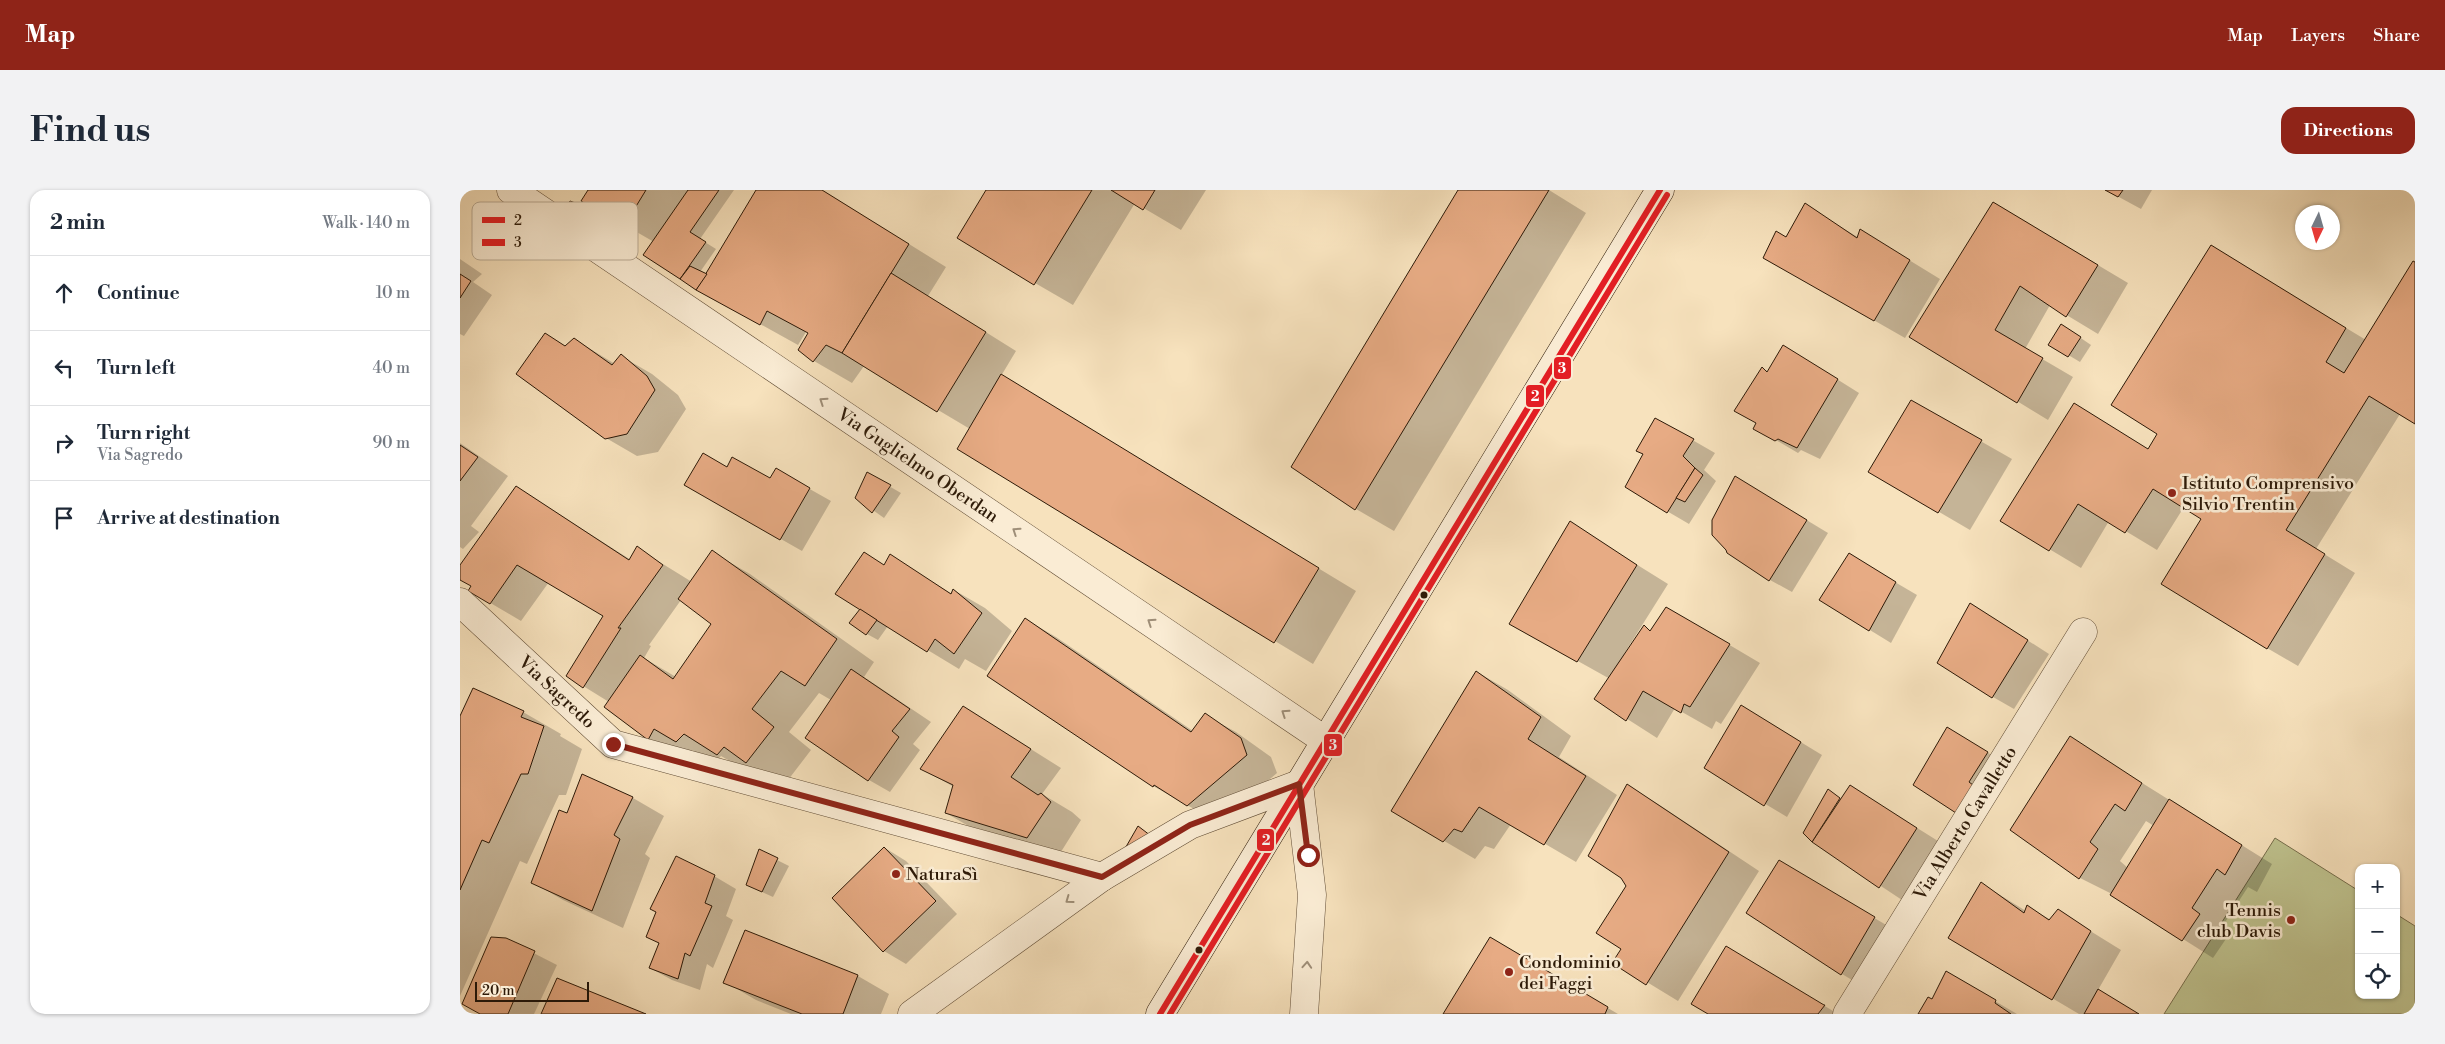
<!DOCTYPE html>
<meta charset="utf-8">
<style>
body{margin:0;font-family:"Libre Bodoni",serif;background:#f2f2f3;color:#1f2937}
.controls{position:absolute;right:15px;bottom:15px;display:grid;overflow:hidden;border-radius:10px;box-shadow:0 1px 4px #0004}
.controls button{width:45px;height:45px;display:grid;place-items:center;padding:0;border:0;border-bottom:1px solid #e0e1e3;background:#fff;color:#1f2937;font:25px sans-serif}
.compass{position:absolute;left:1835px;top:15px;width:45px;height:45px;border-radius:50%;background:#fff;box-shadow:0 1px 4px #0004;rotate:185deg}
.scale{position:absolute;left:15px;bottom:12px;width:114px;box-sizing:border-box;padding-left:5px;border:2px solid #2d1a08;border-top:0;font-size:14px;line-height:18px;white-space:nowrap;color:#2d1a08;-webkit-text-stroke:4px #faecd4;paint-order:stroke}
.stop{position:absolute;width:15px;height:15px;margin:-11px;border:4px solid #8f2418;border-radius:50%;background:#fff}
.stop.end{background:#8f2418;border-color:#fff;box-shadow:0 1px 5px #0008}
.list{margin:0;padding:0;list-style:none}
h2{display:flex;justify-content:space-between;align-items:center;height:65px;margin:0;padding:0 20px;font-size:21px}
h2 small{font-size:16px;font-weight:400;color:#747a83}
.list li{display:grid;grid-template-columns:32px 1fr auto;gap:15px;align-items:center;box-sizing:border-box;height:75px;padding:0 20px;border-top:1px solid #e0e1e3}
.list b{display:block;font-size:19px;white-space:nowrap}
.list p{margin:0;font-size:16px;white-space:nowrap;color:#747a83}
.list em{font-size:16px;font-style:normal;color:#747a83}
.icon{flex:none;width:28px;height:28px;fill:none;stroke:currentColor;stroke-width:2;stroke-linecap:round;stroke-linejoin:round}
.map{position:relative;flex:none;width:1955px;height:824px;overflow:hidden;border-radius:15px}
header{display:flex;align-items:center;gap:30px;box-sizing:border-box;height:70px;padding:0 25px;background:#8f2418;color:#fff}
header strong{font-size:24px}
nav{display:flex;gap:28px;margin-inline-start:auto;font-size:18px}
.intro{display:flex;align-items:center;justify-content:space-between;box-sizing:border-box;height:120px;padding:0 30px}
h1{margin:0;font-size:35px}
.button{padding:12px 22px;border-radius:15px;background:#8f2418;color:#fff;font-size:18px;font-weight:700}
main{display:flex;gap:30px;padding:0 30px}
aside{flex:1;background:#fff;border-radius:15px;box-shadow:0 1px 4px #0004}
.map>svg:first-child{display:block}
.green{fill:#bfc38f;stroke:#766e4c}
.shadow{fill:#0003;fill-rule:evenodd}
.building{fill:#e7ab84;stroke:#2d1a08}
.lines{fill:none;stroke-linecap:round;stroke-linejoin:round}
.street-casing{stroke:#604c35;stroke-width:29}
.secondary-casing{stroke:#2d1a08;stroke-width:29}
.street{stroke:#faecd4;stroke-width:28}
.secondary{stroke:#faecd4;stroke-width:28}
.bus-1-casing{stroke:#faecd4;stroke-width:10}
.bus-2-casing{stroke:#faecd4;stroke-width:10}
.bus-1{stroke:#e31e24;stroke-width:6}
.bus-2{stroke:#e31e24;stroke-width:6}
.oneway{stroke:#9e8e78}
.route{stroke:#8f2418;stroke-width:6}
.poi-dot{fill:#8f2418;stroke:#faecd4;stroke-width:2}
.bus-dot{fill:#2d1a08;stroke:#faecd4;stroke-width:2}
.labels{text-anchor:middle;stroke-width:5;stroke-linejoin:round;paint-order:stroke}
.street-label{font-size:18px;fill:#2d1a08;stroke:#faecd4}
.poi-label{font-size:18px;fill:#2d1a08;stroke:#faecd4;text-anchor:start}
.key{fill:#faecd4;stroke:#bcad97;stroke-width:1}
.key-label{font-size:14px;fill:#2d1a08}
.line-badge{stroke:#faecd4;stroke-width:2}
.badge-label{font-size:14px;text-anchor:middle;font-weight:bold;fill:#fff}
</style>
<header>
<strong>Map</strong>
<nav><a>Map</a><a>Layers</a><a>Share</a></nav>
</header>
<div class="intro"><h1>Find us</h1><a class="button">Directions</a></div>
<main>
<aside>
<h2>2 min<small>Walk · 140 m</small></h2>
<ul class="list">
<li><svg class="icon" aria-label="ahead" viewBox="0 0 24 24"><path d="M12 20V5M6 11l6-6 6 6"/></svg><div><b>Continue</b></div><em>10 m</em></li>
<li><svg class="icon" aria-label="left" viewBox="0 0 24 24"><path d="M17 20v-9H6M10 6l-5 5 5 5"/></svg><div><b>Turn left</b></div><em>40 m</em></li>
<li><svg class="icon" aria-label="right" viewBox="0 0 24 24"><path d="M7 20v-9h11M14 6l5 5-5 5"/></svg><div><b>Turn right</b><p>Via Sagredo</p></div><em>90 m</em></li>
<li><svg class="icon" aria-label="arrive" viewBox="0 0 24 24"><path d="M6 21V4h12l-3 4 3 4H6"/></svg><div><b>Arrive at destination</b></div></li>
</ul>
</aside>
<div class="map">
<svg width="1955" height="824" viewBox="0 0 1955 824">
<rect width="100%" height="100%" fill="#f7e2bd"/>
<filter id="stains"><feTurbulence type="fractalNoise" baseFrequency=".004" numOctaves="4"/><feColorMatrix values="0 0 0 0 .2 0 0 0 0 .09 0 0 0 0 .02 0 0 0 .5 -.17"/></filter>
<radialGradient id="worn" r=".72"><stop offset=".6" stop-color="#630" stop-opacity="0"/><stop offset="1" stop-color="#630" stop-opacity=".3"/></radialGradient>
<!-- green -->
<path class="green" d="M 1815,648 L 1899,701 L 1899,805 L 1936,805 L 1936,724 L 1955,736 L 1955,824 L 1704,824 Z"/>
<!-- shadow -->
<g class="shadow">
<path d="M 129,0 L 274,0 L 240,49 L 256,59 L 240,82 L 246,86 L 298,0 L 362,0 L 486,77 L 468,106 L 556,161 L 541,186 L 896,401 L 853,474 L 498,259 L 510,239 L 404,176 L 392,193 L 354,171 L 349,143 L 346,142 L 338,155 L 237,99 L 185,64 L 194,52 L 123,11 Z"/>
<path d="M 528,0 L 746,0 L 721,40 L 675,13 L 613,115 L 575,93 Z"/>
<path d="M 999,0 L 1089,0 L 1126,23 L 934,341 L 896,319 L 832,277 Z"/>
<path d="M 1646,0 L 1692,0 L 1681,19 Z"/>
<path d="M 1345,15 L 1399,48 L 1431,59 L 1480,89 L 1445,148 L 1305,68 L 1326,48 Z"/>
<path d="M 1564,31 L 1668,93 L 1638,144 L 1590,115 L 1565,159 L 1613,187 L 1588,230 L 1451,146 Z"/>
<path d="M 1751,56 L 1906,150 L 1955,73 L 1955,233 L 1940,224 L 1856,359 L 1895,383 L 1838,476 L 1807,458 L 1743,329 L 1724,317 L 1697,360 L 1649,331 L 1621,378 L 1542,331 L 1689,260 L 1699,243 Z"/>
<path d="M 0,69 L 22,84 L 13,92 L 32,105 L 4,146 L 0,144 Z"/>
<path d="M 1612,142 L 1631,155 L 1620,172 L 1590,154 Z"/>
<path d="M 114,149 L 155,174 L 161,166 L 192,184 L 218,205 L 226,219 L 198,262 L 177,266 L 146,248 Z"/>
<path d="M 1345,169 L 1399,203 L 1360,269 L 1341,260 L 1338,263 L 1295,238 L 1298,233 L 1302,178 L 1309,182 Z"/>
<path d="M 1452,212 L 1552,269 L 1510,340 L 1409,281 Z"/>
<path d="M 1196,229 L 1255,263 L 1244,280 L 1256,291 L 1229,334 L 1166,297 L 1184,264 Z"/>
<path d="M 0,253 L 48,286 L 11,336 L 19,342 L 3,359 L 0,357 Z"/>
<path d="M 267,278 L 311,290 L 316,280 L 371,311 L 342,361 L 226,295 Z"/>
<path d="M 408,284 L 441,303 L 424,328 L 396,308 Z"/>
<path d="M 56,297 L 171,370 L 177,358 L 232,392 L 252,362 L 290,384 L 414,472 L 404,487 L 471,532 L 453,554 L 460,560 L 430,602 L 409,590 L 371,510 L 359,503 L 329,542 L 351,560 L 325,594 L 296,586 L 261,566 L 255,573 L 232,560 L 226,571 L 188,549 L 146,516 L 149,512 L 107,486 L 145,425 L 89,392 L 61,431 L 10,401 L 12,396 L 0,389 L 0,378 ZM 221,410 L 253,434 L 216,487 L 184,468 L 191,456 L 189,455 Z"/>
<path d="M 1297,300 L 1368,343 L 1332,402 L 1310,390 Z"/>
<path d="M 1110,333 L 1208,394 L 1164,464 L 1166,465 L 1185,437 L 1191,441 L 1207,418 L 1300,473 L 1261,534 L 1256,531 L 1252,539 L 1215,518 L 1197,548 L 1136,509 L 1150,489 L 1082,451 Z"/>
<path d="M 430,366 L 492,404 L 494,400 L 525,418 L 552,441 L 526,481 L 505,469 L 499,479 L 428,436 L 418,450 L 407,444 L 401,419 Z"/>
<path d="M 1411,378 L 1457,405 L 1431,453 L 1361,410 Z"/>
<path d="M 1511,414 L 1589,464 L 1554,519 L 1533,507 Z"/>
<path d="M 565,429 L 596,447 L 733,541 L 745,525 L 776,542 L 811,567 L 817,583 L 759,633 L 693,596 Z"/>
<path d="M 1017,482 L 1048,500 L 1111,546 L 1099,567 L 1157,605 L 1116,672 L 1051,634 L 1034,659 L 1025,656 L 1015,669 L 933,621 Z"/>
<path d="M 504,517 L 601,578 L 582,604 L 612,622 L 621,630 L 599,665 L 517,641 L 486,623 L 494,597 L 462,579 Z"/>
<path d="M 63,522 L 101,544 L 100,546 L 122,559 L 106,605 L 99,605 L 67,674 L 60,671 L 0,806 L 0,529 Z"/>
<path d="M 1303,529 L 1362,565 L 1327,627 L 1245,578 Z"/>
<path d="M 1487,539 L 1549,575 L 1518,634 Z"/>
<path d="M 1610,548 L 1812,674 L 1797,702 L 1788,697 L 1762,737 L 1770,743 L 1753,768 L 1652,704 L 1620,688 L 1551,639 ZM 1686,631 L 1694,636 L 1668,678 L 1660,671 Z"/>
<path d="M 122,586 L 173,608 L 204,626 L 185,664 L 190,668 L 163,738 L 103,710 L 72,692 L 108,625 Z"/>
<path d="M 1168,596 L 1198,614 L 1299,681 L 1218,811 L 1154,772 L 1163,758 L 1167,696 Z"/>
<path d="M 1390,596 L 1478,651 L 1442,710 L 1353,651 L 1344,643 L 1368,601 L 1382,609 Z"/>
<path d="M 425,658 L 446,671 L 497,724 L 446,774 L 424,761 L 373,708 Z"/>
<path d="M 299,661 L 329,676 L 313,707 L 287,695 Z"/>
<path d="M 1319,672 L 1445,746 L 1412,802 L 1382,784 Z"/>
<path d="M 254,686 L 276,699 L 266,726 L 273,730 L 253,778 L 247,774 L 240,800 L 212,790 L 190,778 L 200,754 L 188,747 L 197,722 Z"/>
<path d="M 1522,694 L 1566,721 L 1568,717 L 1591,730 L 1598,721 L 1661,760 L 1638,800 L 1679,824 L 1619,824 L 1490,748 Z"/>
<path d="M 285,741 L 398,786 L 429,804 L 421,824 L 331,824 L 296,810 L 265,792 Z"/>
<path d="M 46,749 L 97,775 L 74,824 L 21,824 Z"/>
<path d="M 1297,775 L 1378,824 L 1250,824 Z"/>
<path d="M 1077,776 L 1158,824 L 985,824 Z"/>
<path d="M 1487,783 L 1557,824 L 1459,824 L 1473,811 Z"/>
</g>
<!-- building -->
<g class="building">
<path d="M 128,0 L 186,0 L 164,36 L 121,11 Z"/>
<path d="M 228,0 L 259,0 L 230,42 L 246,52 L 220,89 L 183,65 Z"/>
<path d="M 296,0 L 362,0 L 449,54 L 382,163 L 366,155 L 353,172 L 338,160 L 348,143 L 307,121 L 300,135 L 236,100 Z"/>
<path d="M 526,0 L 632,0 L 574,95 L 497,48 Z"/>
<path d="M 651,0 L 695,0 L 683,20 Z"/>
<path d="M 998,0 L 1089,0 L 895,320 L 831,277 Z"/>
<path d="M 1645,0 L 1663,0 L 1658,7 Z"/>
<path d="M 110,11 L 118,14 L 113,26 L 104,20 Z"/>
<path d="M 1533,12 L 1638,75 L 1606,127 L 1560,96 L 1535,140 L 1583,168 L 1557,213 L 1449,147 Z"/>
<path d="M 1345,13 L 1397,48 L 1400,39 L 1450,70 L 1414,131 L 1303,68 L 1316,41 L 1326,47 Z"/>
<path d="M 1751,55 L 1886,138 L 1866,172 L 1884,183 L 1953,71 L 1955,72 L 1955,234 L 1909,206 L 1826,340 L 1865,364 L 1807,459 L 1701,394 L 1741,329 L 1693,299 L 1665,343 L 1618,314 L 1589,361 L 1540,331 L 1614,213 L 1688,259 L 1697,244 L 1651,215 Z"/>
<path d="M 230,76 L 247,84 L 236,100 L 220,89 Z"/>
<path d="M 431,83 L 526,142 L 477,222 L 382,163 Z"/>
<path d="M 0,84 L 11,91 L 0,108 Z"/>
<path d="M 1601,134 L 1621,147 L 1608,167 L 1588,155 Z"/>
<path d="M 85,143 L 105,156 L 114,148 L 152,175 L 161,164 L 187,186 L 195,200 L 167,244 L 145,249 L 56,184 Z"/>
<path d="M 1323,155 L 1378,189 L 1337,258 L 1318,249 L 1315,251 L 1293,239 L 1296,233 L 1274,221 L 1302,177 L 1307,182 Z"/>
<path d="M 541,184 L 859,378 L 814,453 L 497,259 Z"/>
<path d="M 1451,210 L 1522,250 L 1478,323 L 1408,282 Z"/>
<path d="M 1195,228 L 1234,249 L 1223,266 L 1235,278 L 1207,323 L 1165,297 L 1183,264 L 1176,261 Z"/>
<path d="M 0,255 L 18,267 L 0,291 Z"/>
<path d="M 243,263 L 267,277 L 272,267 L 310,288 L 316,278 L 350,298 L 320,350 L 224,295 Z"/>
<path d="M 1235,278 L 1243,285 L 1225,312 L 1216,308 Z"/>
<path d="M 407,282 L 431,295 L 412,323 L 395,308 Z"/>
<path d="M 1275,286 L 1347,330 L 1309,391 L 1267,363 L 1266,360 L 1252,345 L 1252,330 Z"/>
<path d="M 56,296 L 169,370 L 177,356 L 203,375 L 158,438 L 161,438 L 123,498 L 106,486 L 143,426 L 57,375 L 30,414 L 8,401 L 11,396 L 0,390 L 0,375 Z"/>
<path d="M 1110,331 L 1177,375 L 1117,472 L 1049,434 Z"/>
<path d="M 252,360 L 377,449 L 345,496 L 321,481 L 292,519 L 314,537 L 286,573 L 264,557 L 257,565 L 224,544 L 216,552 L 194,539 L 188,550 L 144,517 L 180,465 L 213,489 L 251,434 L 218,409 Z"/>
<path d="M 404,362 L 424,375 L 430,364 L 491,404 L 493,399 L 522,423 L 494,464 L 475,449 L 467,462 L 375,404 Z"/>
<path d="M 1389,363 L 1436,392 L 1409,441 L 1359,410 Z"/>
<path d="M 1510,413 L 1568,450 L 1532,508 L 1477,473 Z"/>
<path d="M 1206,417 L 1270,454 L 1230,517 L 1224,514 L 1221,523 L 1183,501 L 1166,531 L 1134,509 L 1184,435 L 1190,441 Z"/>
<path d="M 400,419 L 417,430 L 406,445 L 389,433 Z"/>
<path d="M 565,428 L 731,542 L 745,523 L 781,548 L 787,565 L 727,616 L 694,595 L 693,597 L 527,486 Z"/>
<path d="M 391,479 L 450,519 L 432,541 L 439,547 L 408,591 L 345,548 Z"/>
<path d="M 1016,481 L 1081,527 L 1068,549 L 1126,586 L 1084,655 L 1019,617 L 1002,642 L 994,639 L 983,652 L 931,621 Z"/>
<path d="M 13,498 L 64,521 L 61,527 L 84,536 L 68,584 L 61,584 L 29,653 L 22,650 L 0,700 L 0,526 Z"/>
<path d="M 1281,515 L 1341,552 L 1304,616 L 1244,578 Z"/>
<path d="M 503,516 L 571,559 L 551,587 L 578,605 L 581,603 L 591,612 L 567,648 L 485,623 L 493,595 L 460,579 Z"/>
<path d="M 1487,537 L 1528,562 L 1509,592 L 1513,595 L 1496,623 L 1453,595 Z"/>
<path d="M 1610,546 L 1682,593 L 1665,621 L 1655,614 L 1630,652 L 1638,659 L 1619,689 L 1550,640 Z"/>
<path d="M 122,584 L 173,607 L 154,645 L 160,649 L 132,721 L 71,693 L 99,620 L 107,623 Z"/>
<path d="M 1167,594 L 1269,662 L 1186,795 L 1152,773 L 1161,759 L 1136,743 L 1166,696 L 1161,688 L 1128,666 Z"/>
<path d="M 1390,595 L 1457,638 L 1419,698 L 1352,652 Z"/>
<path d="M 1368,599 L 1380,608 L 1352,652 L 1343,643 Z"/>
<path d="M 1709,609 L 1782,655 L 1765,685 L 1757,679 L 1732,718 L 1740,724 L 1722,751 L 1650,705 Z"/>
<path d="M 678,636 L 695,649 L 663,662 Z"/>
<path d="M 424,657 L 476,711 L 423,762 L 372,708 Z"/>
<path d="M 299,659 L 318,668 L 302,702 L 286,695 Z"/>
<path d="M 216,666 L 255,685 L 245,713 L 252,716 L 230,766 L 225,763 L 218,789 L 189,778 L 199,753 L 186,747 L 196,722 L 190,719 Z"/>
<path d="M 1319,670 L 1415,727 L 1381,785 L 1286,723 Z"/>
<path d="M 1521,692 L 1564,723 L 1567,715 L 1589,730 L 1598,719 L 1631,741 L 1592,810 L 1488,748 Z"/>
<path d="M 285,740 L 398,785 L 383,824 L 342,824 L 263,793 Z"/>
<path d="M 31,747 L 46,748 L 75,761 L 48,824 L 20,824 L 2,814 Z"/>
<path d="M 1030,747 L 1148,817 L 1145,824 L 983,824 Z"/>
<path d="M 1266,756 L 1364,815 L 1365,815 L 1358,824 L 1248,824 L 1231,814 Z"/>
<path d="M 1486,781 L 1536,810 L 1535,813 L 1551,824 L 1458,824 L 1468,807 L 1472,809 Z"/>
<path d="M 97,788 L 186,824 L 81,824 Z"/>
<path d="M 1638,799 L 1679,824 L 1624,824 Z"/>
</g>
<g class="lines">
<!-- street casing -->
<g class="street-casing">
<g id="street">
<path d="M 51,0 L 866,551"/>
<path d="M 0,412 L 153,554 L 642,687"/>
<path d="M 452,824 L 642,687 L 730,635 L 839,594 L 852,705 L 844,824"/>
<path d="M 1387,824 L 1623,442"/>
</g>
</g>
<!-- secondary casing -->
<g class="secondary-casing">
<path id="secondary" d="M 700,824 L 1200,0"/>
</g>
<!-- street -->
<use href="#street" class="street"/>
<!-- secondary -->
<use href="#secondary" class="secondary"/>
<!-- bus-1 casing -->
<g class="bus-1-casing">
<path id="bus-1" d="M 700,824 L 1200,0"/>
</g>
<!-- bus-2 casing -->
<g class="bus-2-casing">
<path id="bus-2" d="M 710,824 L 1207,5"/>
</g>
<!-- bus-1 -->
<use href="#bus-1" class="bus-1"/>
<!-- bus-2 -->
<use href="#bus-2" class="bus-2"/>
</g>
<!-- one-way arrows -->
<defs><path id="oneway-chevron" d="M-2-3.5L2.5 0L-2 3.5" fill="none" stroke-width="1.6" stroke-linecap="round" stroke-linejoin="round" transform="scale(1.25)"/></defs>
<g class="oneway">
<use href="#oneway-chevron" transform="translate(363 211) rotate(-146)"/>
<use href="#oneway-chevron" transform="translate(556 341) rotate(-146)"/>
<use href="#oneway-chevron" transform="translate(691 432) rotate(-146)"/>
<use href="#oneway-chevron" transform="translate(825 523) rotate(-146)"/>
<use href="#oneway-chevron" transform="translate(609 710) rotate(144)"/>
<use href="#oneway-chevron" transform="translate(847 775) rotate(-86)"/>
</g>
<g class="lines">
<!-- route -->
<path class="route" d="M 153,554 L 642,687 L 730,635 L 839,594 L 848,665"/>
</g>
<!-- markers -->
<g class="poi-dot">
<circle cx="1712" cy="303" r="5"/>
<circle cx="436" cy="684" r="5"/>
<circle cx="1831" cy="730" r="5"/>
<circle cx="1049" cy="782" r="5"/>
</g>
<g class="bus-dot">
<circle cx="964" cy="405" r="4.5"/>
<circle cx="739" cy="760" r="4.5"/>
</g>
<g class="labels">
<!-- street labels -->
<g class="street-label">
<text transform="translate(458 275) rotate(34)" y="6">Via Guglielmo Oberdan</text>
<text transform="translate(97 502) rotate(43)" y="6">Via Sagredo</text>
<text transform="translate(1505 633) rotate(-58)" y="6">Via Alberto Cavalletto</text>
</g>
<!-- poi labels -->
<g class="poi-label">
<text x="1722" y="299">Istituto Comprensivo<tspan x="1722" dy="21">Silvio Trentin</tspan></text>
<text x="446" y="690">NaturaSì</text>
<text x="1821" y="726" text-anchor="end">Tennis<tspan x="1821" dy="21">club Davis</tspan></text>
<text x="1059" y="778">Condominio<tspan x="1059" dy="21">dei Faggi</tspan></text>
</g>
</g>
<!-- legend -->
<rect x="12" y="12" width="166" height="58" rx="8" class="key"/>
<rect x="22" y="27" width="23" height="6" fill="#e31e24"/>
<rect x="22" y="49" width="23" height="7" fill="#e31e24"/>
<g class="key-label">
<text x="54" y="35">2</text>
<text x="54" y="57">3</text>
</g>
<g class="line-badge">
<rect x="1093" y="166" width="19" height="24" rx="5" fill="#e31e24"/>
<rect x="1065" y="194" width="20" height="24" rx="5" fill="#e31e24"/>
<rect x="863" y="543" width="20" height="24" rx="5" fill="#e31e24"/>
<rect x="796" y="638" width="19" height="24" rx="5" fill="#e31e24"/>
</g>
<g class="badge-label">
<text x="1102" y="183">3</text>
<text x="1075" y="211">2</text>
<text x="873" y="560">3</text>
<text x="806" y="655">2</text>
</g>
<rect width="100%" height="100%" filter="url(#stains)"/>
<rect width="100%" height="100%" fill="url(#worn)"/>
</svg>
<div class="controls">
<button>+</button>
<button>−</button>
<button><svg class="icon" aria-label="locate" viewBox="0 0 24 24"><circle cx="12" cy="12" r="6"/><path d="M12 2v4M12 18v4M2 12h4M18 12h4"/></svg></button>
</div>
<svg class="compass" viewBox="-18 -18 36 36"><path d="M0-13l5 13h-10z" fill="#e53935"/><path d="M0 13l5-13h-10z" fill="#747a83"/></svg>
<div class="scale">20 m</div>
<div class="stop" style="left:848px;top:665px"></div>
<div class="stop end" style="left:153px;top:554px"></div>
</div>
</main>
